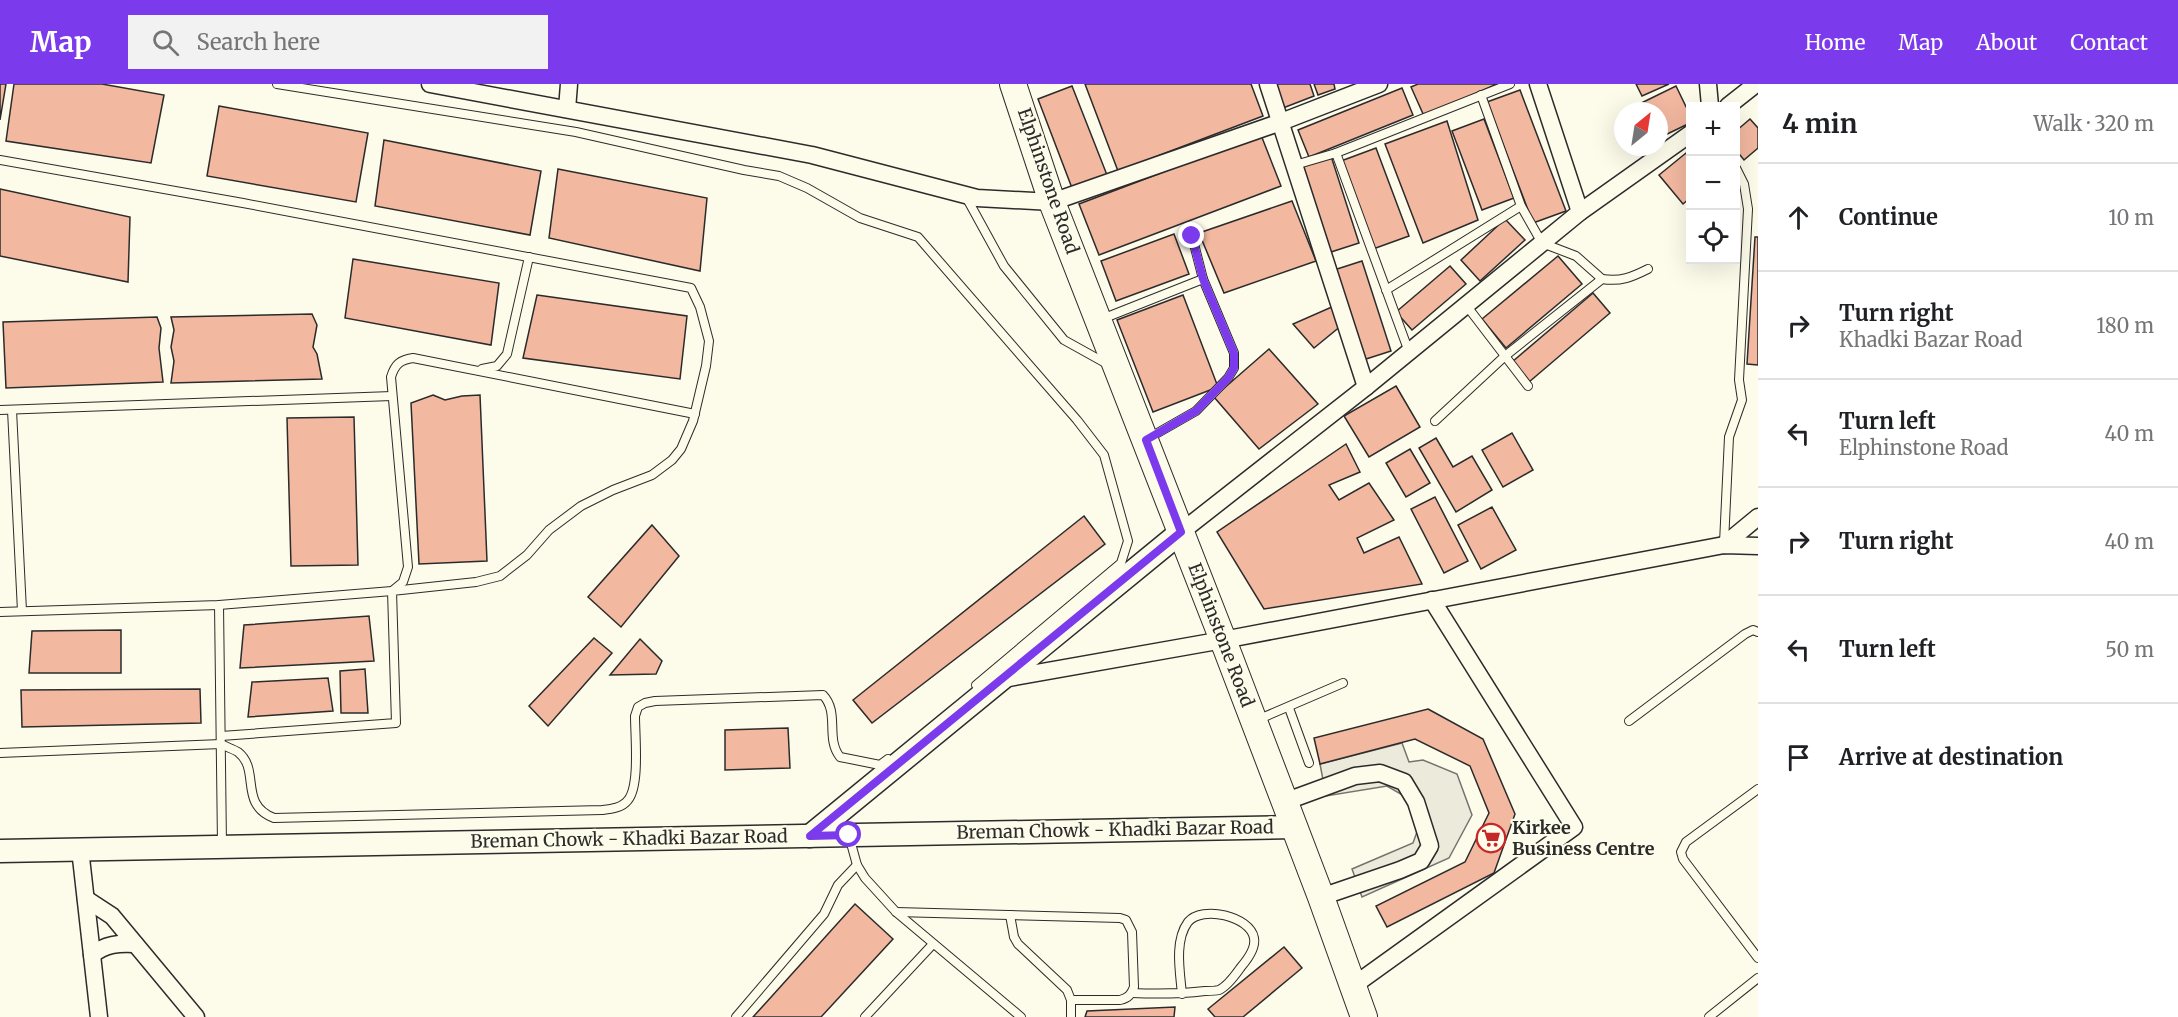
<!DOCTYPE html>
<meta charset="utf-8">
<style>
body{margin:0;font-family:Merriweather,serif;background:#f2f2f2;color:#202124}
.controls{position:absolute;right:18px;top:18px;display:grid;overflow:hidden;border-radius:0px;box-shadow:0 6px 24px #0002}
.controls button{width:54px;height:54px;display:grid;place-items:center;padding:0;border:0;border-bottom:2px solid #e0e0e0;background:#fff;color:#202124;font:30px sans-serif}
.compass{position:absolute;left:1614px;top:18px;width:54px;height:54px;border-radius:50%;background:#fff;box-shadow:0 6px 24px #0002;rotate:30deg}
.stop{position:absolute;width:18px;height:18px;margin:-14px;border:4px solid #7c3aed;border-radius:50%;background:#fff}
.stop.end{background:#7c3aed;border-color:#fff;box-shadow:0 2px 6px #0008}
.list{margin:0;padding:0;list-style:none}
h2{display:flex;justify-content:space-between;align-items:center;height:78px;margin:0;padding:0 24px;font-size:26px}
h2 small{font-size:20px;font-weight:400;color:#757577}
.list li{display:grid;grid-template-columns:39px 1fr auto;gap:18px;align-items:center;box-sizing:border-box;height:108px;padding:0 24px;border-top:2px solid #e0e0e0}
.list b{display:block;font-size:22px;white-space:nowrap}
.list p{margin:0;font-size:20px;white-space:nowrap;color:#757577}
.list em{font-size:20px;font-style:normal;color:#757577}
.icon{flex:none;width:33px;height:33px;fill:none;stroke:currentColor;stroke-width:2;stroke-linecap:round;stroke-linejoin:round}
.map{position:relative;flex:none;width:1758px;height:933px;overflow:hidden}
header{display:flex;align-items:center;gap:36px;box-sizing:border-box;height:84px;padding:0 30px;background:#7c3aed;color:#fff}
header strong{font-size:28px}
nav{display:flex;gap:33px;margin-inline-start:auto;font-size:21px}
.search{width:420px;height:54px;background:#f2f2f2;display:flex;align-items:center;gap:15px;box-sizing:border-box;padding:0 21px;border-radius:0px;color:#757577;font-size:22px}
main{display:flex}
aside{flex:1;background:#fff}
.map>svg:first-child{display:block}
.parking{fill:#eceadb;stroke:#74746e;stroke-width:1.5}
.building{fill:#f2b8a0;stroke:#2b2b2b;stroke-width:1.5}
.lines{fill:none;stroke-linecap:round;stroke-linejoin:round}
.service-casing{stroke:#2b2b2b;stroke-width:10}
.minor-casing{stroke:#2b2b2b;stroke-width:19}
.secondary-casing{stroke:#2b2b2b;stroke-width:25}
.primary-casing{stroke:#2b2b2b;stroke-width:28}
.service{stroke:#fdfbea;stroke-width:8}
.minor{stroke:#fdfbea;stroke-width:16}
.secondary{stroke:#fdfbea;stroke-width:22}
.primary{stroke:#fdfbea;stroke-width:26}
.route{stroke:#7c3aed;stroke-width:8}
.labels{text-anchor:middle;stroke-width:4.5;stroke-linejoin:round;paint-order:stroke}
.street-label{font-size:18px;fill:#2b2b2b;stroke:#fdfbea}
.poi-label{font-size:18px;font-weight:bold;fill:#2b2b2b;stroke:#fdfbea;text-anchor:start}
</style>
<header>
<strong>Map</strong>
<div class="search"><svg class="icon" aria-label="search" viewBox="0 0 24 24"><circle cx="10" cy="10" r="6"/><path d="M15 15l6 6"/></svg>Search here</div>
<nav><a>Home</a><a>Map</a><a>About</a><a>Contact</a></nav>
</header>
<main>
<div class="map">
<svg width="1758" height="933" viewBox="0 0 1758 933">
<rect width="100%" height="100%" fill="#fdfbea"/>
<!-- parking -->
<path class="parking" d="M 1402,659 L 1409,678 L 1423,676 L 1457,690 L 1472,731 L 1449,774 L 1362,813 L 1352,785 L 1413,759 L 1418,745 L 1406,713 L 1387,702 L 1326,712 L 1320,680 Z"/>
<!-- building -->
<g class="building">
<path d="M 0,0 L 6,0 L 0,36 Z"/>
<path d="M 14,0 L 102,0 L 164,11 L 151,79 L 6,57 Z"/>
<path d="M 1085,0 L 1251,0 L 1263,32 L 1118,87 Z"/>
<path d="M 1274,0 L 1310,0 L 1314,12 L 1283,24 Z"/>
<path d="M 1314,0 L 1334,0 L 1335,5 L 1318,11 Z"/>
<path d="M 1418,0 L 1497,0 L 1424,32 L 1411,3 Z"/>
<path d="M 1636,0 L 1669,0 L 1642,12 Z"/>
<path d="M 1072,2 L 1107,91 L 1072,104 L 1038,15 Z"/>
<path d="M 1676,2 L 1690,31 L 1690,39 L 1659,54 L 1659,27 L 1625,27 Z"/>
<path d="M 1402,4 L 1413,31 L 1309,73 L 1298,46 Z"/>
<path d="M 1520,6 L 1566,127 L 1533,139 L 1487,18 Z"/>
<path d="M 219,22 L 368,49 L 356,118 L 207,92 Z"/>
<path d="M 1484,35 L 1514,114 L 1482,126 L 1452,47 Z"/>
<path d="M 1750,35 L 1758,44 L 1758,64 L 1744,76 L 1736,66 L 1736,47 Z"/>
<path d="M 1447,37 L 1478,136 L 1423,159 L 1385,60 Z"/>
<path d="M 1261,51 L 1281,102 L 1099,171 L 1079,120 Z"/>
<path d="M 384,56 L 541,87 L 530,151 L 375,122 Z"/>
<path d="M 1376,64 L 1409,152 L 1373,165 L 1341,77 Z"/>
<path d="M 1686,69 L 1690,75 L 1690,114 L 1683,120 L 1659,91 Z"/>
<path d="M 1331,72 L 1359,159 L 1331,168 L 1303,82 Z"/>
<path d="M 558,85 L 707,114 L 700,187 L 549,154 Z"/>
<path d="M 0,105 L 130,133 L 128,198 L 0,172 Z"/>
<path d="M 1292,117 L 1316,177 L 1224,209 L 1199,149 Z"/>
<path d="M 1505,135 L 1525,156 L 1480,197 L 1461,176 Z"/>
<path d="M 1174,150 L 1189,190 L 1116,217 L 1101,177 Z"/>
<path d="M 1755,153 L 1758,153 L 1758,281 L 1747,280 Z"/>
<path d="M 1558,172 L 1582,200 L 1506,264 L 1482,235 Z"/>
<path d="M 353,175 L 499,199 L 491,261 L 345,234 Z"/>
<path d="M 1362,177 L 1391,267 L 1363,276 L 1334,186 Z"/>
<path d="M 1450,182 L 1466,200 L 1412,246 L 1396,228 Z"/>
<path d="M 1593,209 L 1610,229 L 1529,298 L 1512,278 Z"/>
<path d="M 537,211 L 687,232 L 680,295 L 523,274 Z"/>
<path d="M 1183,211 L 1218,303 L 1153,328 L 1117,236 Z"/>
<path d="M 1334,222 L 1342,241 L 1314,264 L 1293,240 Z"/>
<path d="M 312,230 L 317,241 L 313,263 L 317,270 L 322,295 L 171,299 L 174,277 L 171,263 L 174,246 L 171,233 Z"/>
<path d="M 157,233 L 161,244 L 159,264 L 163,298 L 6,304 L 3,238 Z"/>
<path d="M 1269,265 L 1318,320 L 1259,365 L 1214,313 Z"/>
<path d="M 1396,302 L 1420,343 L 1369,373 L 1344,332 Z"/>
<path d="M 433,311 L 445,316 L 462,312 L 480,311 L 487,477 L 419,480 L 411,319 Z"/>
<path d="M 354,333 L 358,481 L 291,482 L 287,334 Z"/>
<path d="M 1512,349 L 1533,386 L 1503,403 L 1482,366 Z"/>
<path d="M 1436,354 L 1453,383 L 1472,372 L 1492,406 L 1456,428 L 1419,364 Z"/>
<path d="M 1346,360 L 1360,388 L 1329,401 L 1339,416 L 1369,399 L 1394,436 L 1357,454 L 1364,469 L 1399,453 L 1422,500 L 1264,525 L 1217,448 Z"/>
<path d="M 1410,365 L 1430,399 L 1406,413 L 1386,379 Z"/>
<path d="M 1435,413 L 1468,477 L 1444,489 L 1411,425 Z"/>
<path d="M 1492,423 L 1516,466 L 1481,485 L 1458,441 Z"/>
<path d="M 1084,432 L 1105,460 L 872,639 L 853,616 Z"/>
<path d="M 652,441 L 679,472 L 621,543 L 588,513 Z"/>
<path d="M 369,532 L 374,577 L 240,584 L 244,541 Z"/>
<path d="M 121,546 L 121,589 L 29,589 L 32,547 Z"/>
<path d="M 594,554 L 612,569 L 548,642 L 529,622 Z"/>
<path d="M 640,555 L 662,577 L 656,590 L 610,591 Z"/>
<path d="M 365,585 L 368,629 L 341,629 L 340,587 Z"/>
<path d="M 328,594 L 333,627 L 248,633 L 252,598 Z"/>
<path d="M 200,605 L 201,639 L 22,643 L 21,606 Z"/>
<path d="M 1428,625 L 1483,655 L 1515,730 L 1494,789 L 1387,843 L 1376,822 L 1465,778 L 1489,729 L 1470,682 L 1415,655 L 1320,680 L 1314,654 Z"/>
<path d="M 788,644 L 790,684 L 725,686 L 725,646 Z"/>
<path d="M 855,820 L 893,855 L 821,933 L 753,933 Z"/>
<path d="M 1284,863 L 1302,884 L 1243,933 L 1215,933 L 1208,925 Z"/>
<path d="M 1175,923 L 1174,933 L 1085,933 L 1087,927 Z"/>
</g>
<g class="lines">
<!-- service casing -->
<g class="service-casing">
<g id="service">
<path d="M 277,0 L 576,48 L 744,86 L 779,92 L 807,104 L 860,134 L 918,153 L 1077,336 L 1104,371 L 1128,457 L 1121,479 L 976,601"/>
<path d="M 1481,11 L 1521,122 L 1542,159 L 1576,172 L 1602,195"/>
<path d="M 0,76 L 243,119 L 691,204 L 700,223 L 709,257 L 706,282 L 693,337 L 681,365 L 672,376 L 652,391 L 613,406 L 581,422 L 549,446 L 527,471 L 500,492 L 476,498 L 392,507 L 396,639 L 221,652"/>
<path d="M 1295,81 L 1336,69"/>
<path d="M 965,111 L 1004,182 L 1064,256 L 1109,281"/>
<path d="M 1386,206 L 1521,122"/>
<path d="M 1466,221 L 1528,302"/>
<path d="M 1102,235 L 1203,195 L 1192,152"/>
<path d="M 1409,268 L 1336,69 L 1510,0"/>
<path d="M 482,285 L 497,282 L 507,270 L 529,173"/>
<path d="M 0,326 L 392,312"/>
<path d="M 12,326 L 22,527"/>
<path d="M 1435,337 L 1505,272 L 1602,195 C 1621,198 1632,193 1648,185"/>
<path d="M 1147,355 L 1196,327 L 1228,294 L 1234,284 L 1234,269 L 1203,195"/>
<path d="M 1724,459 L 1729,353 L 1742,316 L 1739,296 L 1748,125 L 1744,100 L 1736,84"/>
<path d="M 219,521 L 222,761"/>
<path d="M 0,528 L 219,521 L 392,507 L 403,498 L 408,483 L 391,293 C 395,280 400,276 413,274 L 695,330"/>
<path d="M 1289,624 L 1309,679"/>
<path d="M 1257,636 L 1343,599"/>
<path d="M 1629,637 L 1745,550 L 1753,546 L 1758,548"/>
<path d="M 0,669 L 221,660 C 226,663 233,665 238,668 C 261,686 238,720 274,734 L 602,726 C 611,725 622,724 628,716 C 640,702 635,652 635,632 L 638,623 L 645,619 L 655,617 L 823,611 C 840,629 825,654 840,673 L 880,681 L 888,675"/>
<path d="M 1758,705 L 1686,758 L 1681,768 L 1683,775 L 1758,874"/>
<path d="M 849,752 L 857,781 L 865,794 L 896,828 L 1021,933"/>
<path d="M 896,828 L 1120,834 L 1126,836 L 1132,848 L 1134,903 C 1131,911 1128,914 1120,916 L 1071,916"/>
<path d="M 1010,831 L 1014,853 L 1018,860 L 1067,906 L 1071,916 L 1071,933"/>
<path d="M 1132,909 C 1156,910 1180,910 1205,907 C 1209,907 1215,907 1219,906 C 1228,902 1236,890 1241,883 C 1247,876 1256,864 1254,854 C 1250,832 1202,821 1188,838 C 1174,857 1180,888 1182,910"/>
<path d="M 736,933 L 824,830 L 838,801 L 857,781"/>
<path d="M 865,933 L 933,860"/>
<path d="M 1709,933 L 1758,894"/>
</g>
</g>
<!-- minor casing -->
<g class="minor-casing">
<g id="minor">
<path d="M 430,0 L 812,71 L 977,114 L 1052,118 L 1281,38 L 1379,0"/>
<path d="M 1268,0 L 1366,303"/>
<path d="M 1538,0 L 1580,128"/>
<path d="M 1708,0 L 1710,22"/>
<path d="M 1728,22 L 1756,0"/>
<path d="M 567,25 L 569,0"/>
<path d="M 1181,448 L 1366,303 L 1580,128 L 1690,50"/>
<path d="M 1724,461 L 1758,433"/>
<path d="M 1003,595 L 1223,556 L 1724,461 L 1758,462"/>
<path d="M 1284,718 L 1355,692 L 1380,689 L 1404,698 L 1416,718 L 1430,762 L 1421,777 L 1400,786 L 1321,813"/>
<path d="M 80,765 L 99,933"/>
<path d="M 86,815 L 112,832 L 196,933"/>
<path d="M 92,871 C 105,860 119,859 135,860"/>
<path d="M 1353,902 L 1574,743 L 1432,516"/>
</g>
</g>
<!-- secondary casing -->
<g class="secondary-casing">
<g id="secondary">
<path d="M 810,752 L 1181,448"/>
<path d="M 0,767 L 1294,743"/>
</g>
</g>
<!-- primary casing -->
<g class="primary-casing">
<path id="primary" d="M 1013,0 L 1052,118 L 1223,556 L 1321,813 L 1364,933"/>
</g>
<!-- service -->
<use href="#service" class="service"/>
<!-- minor -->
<use href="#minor" class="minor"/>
<!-- secondary -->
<use href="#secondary" class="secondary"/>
<!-- primary -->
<use href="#primary" class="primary"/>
</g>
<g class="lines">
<!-- route -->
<path class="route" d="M 849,751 L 810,752 L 1181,448 L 1146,356 L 1196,327 L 1228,294 L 1234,284 L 1234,269 L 1203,195 L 1192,152"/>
</g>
<!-- icons -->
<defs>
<g id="supermarket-ring" transform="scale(1.5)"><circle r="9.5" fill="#fdfbea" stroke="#c62828" stroke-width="1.5"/><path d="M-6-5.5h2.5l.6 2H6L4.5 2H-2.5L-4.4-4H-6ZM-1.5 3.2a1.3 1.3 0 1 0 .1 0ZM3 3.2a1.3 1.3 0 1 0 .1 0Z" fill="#c62828"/></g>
</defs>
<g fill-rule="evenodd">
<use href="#supermarket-ring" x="1491" y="754"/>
</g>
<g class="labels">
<!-- street labels -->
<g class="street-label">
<text transform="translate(1048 97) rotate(71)" y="6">Elphinstone Road</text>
<text transform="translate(1221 551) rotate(69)" y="6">Elphinstone Road</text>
<text transform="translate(1115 746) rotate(-1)" y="6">Breman Chowk - Khadki Bazar Road</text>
<text transform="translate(629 755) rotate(-1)" y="6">Breman Chowk - Khadki Bazar Road</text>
</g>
<!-- poi labels -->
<g class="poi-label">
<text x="1512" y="750">Kirkee<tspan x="1512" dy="21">Business Centre</tspan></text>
</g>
</g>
</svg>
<div class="controls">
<button>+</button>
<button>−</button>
<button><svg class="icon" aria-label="locate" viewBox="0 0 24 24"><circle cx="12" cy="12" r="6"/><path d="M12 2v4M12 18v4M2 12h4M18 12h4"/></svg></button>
</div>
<svg class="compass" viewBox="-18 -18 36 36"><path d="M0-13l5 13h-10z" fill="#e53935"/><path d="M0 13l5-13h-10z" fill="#757577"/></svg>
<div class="stop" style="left:849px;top:751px"></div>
<div class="stop end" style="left:1192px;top:152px"></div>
</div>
<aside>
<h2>4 min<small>Walk · 320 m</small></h2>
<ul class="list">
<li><svg class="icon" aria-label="ahead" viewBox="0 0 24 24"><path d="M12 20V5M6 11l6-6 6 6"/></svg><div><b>Continue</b></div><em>10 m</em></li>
<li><svg class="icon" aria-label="right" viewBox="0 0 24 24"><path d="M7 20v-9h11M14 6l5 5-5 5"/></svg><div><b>Turn right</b><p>Khadki Bazar Road</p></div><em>180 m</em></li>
<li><svg class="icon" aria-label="left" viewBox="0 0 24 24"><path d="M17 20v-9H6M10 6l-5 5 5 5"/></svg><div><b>Turn left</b><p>Elphinstone Road</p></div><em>40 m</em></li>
<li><svg class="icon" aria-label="right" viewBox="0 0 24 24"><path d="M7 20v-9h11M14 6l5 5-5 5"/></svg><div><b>Turn right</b></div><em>40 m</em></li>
<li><svg class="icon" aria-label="left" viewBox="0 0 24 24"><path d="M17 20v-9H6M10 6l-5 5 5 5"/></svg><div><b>Turn left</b></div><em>50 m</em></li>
<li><svg class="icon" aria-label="arrive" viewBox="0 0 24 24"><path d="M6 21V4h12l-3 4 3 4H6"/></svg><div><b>Arrive at destination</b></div></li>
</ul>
</aside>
</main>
